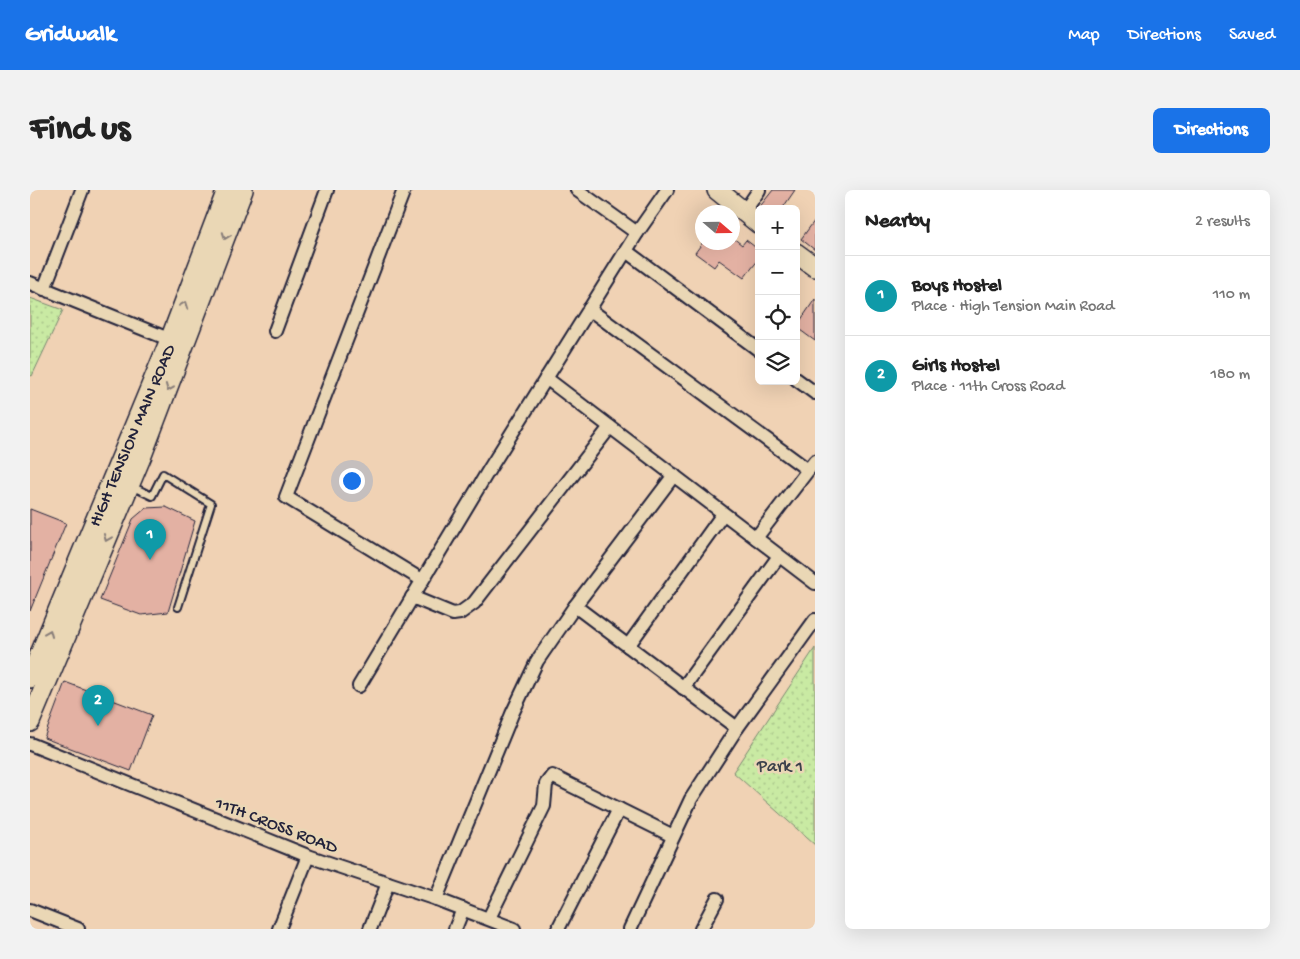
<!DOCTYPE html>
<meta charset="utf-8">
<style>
body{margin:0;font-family:"Gochi Hand",sans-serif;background:#f2f2f2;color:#222}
.controls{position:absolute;right:15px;top:15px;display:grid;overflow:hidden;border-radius:8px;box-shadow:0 5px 20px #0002}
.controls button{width:45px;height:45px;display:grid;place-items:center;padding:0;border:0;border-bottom:1px solid #e0e0e0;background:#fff;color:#222;font:25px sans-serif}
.compass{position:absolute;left:665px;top:15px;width:45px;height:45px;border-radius:50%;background:#fff;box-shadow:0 5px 20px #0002;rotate:110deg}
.you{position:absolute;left:321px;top:290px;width:18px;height:18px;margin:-12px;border:4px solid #fff;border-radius:50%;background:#1a73e8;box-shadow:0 0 0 8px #1a73e833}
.badge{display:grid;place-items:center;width:32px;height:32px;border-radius:50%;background:#1a73e8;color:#fff;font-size:16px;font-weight:700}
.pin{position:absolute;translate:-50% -41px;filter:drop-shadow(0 1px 2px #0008)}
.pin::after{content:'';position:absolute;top:26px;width:18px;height:15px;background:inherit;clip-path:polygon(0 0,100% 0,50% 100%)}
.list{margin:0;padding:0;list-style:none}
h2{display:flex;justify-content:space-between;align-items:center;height:65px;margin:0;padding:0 20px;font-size:21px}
h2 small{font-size:16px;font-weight:400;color:#767676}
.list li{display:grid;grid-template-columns:32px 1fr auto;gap:15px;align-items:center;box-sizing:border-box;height:80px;padding:0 20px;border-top:1px solid #e0e0e0}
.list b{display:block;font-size:19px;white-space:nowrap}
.list p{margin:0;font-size:16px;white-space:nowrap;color:#767676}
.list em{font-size:16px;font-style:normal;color:#767676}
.icon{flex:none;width:28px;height:28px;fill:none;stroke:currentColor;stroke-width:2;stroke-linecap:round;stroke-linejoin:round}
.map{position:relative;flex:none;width:785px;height:739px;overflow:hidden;border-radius:8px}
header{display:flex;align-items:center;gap:30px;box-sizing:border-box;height:70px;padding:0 25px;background:#1a73e8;color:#fff}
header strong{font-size:24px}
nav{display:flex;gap:28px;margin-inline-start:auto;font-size:18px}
.intro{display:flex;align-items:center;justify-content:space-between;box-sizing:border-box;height:120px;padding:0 30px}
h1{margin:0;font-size:35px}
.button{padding:12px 22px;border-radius:8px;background:#1a73e8;color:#fff;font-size:18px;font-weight:700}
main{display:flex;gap:30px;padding:0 30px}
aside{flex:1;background:#fff;border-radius:8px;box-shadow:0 5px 20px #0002}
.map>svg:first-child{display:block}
.grass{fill:url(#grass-dots);stroke:#76866f}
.building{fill:#e3b1a3;stroke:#22223b}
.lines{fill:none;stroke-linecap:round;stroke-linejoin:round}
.lane-casing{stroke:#22223b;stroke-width:10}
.street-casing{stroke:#22223b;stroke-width:16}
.secondary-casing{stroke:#22223b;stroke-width:22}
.lane{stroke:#ead7b5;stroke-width:6}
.street{stroke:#ead7b5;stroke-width:12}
.secondary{stroke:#ead7b5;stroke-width:19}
.oneway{stroke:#867c78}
.labels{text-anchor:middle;stroke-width:5;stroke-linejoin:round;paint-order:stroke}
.street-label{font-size:18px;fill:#22223b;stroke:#ead7b5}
.park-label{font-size:18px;fill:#3b404b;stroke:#ead7b5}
</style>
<header>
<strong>Gridwalk</strong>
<nav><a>Map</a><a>Directions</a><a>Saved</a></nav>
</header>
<div class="intro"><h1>Find us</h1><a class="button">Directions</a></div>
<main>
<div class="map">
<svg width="785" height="739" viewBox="0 0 785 739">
<defs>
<pattern id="grass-dots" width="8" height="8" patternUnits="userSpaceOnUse" patternTransform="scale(1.25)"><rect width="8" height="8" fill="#c9eaa3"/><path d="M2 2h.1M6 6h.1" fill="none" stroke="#acc88d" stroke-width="1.8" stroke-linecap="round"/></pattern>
</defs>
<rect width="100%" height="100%" fill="#f0d2b4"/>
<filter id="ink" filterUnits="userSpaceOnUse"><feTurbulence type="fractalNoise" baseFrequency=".02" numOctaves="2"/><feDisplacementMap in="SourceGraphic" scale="10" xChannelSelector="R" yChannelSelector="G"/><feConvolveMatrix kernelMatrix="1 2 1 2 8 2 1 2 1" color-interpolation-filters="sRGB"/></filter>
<g filter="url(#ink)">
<!-- grass -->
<g class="grass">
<path d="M 0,108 L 33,120 L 2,186 L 0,185 Z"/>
<path d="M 785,458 L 785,655 L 703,582 Z"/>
</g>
<!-- building -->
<g class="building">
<path d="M 743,0 L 765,0 L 752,19 L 728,19 Z"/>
<path d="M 785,30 L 785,60 L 771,49 Z"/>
<path d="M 702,47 L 712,55 L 716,50 L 729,60 L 729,69 L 714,88 L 689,70 L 684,77 L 665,63 L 673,52 L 702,52 Z"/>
<path d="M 785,109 L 785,151 L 766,137 Z"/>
<path d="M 136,317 L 165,331 L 138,422 L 111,425 L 70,410 L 103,329 L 116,318 Z"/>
<path d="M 0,319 L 36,333 L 0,421 Z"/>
<path d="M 35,492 L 122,525 L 101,581 L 14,548 Z"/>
</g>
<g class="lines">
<!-- lane casing -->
<g class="lane-casing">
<path id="lane" d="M 101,296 L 122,306 L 133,284 L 181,314 L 148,417"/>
</g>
<!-- street casing -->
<g class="street-casing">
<g id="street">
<path d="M 374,0 L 256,307 L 392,390"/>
<path d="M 547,0 L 607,43"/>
<path d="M 714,22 L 729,0"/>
<path d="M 596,61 L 729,160"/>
<path d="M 0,93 L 146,152"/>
<path d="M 14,99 L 52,0"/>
<path d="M 559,119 L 778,280"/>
<path d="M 245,141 L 297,0"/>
<path d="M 516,188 L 785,393"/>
<path d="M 766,189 L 785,203"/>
<path d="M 726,348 L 785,271"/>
<path d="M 382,407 L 423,424 L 430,423 L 444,413 L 580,237"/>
<path d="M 545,416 L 707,538"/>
<path d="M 598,456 L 693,324"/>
<path d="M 329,496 L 460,278 L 607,43 L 637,0"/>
<path d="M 653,498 L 749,366"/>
<path d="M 0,554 L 278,666 L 406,709 L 484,739"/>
<path d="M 406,709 L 482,524 L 507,471 L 545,416 L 644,285"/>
<path d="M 0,720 L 48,739"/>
<path d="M 459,728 L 514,616 L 516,594 L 522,586 L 643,646"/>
<path d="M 249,739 L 278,666"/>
<path d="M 340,739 L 358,693"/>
<path d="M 425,739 L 433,719"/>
<path d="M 528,739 L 589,619"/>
<path d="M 600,739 L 661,609 L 707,538 L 785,430"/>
<path d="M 671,739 L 687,709"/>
</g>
</g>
<!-- secondary casing -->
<g class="secondary-casing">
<g id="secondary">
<path d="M 687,0 L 729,34"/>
<path d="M 766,63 L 785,77"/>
<path d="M 0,488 L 140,150 L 197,0"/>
<path d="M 0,532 L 112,265 L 213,0"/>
</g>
</g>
<!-- lane -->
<use href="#lane" class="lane"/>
<!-- street -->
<use href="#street" class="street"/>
<!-- secondary -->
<use href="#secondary" class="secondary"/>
</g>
<!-- one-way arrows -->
<defs><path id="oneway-chevron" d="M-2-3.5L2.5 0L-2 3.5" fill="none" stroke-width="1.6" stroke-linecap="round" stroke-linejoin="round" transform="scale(1.25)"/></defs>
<g class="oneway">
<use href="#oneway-chevron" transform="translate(196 46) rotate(110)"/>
<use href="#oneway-chevron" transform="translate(154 115) rotate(-69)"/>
<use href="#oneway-chevron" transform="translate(139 198) rotate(112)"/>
<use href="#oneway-chevron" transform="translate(77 348) rotate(113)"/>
<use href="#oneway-chevron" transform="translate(19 443) rotate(-67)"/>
</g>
</g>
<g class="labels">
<!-- street labels -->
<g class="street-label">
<text transform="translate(101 245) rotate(-67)" y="6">HIGH TENSION MAIN ROAD</text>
<text transform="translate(247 634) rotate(21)" y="6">11TH CROSS ROAD</text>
</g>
<!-- park labels -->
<g class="park-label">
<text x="750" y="581">Park 1</text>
</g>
</g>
</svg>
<div class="controls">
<button>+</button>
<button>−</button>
<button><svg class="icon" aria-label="locate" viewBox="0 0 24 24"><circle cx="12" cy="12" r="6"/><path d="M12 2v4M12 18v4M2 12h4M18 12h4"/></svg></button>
<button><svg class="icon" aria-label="layers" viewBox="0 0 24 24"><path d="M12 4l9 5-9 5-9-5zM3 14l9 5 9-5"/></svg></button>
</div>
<svg class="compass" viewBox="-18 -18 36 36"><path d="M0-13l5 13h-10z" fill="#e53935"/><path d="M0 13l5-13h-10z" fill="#767676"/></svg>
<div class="you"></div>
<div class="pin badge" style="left:120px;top:370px;background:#0f9aa8">1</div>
<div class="pin badge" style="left:68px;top:536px;background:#0f9aa8">2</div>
</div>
<aside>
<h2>Nearby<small>2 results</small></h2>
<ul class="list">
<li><span class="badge" style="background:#0f9aa8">1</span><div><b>Boys Hostel</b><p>Place · High Tension Main Road</p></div><em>110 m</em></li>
<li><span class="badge" style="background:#0f9aa8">2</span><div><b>Girls Hostel</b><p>Place · 11th Cross Road</p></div><em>180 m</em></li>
</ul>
</aside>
</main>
